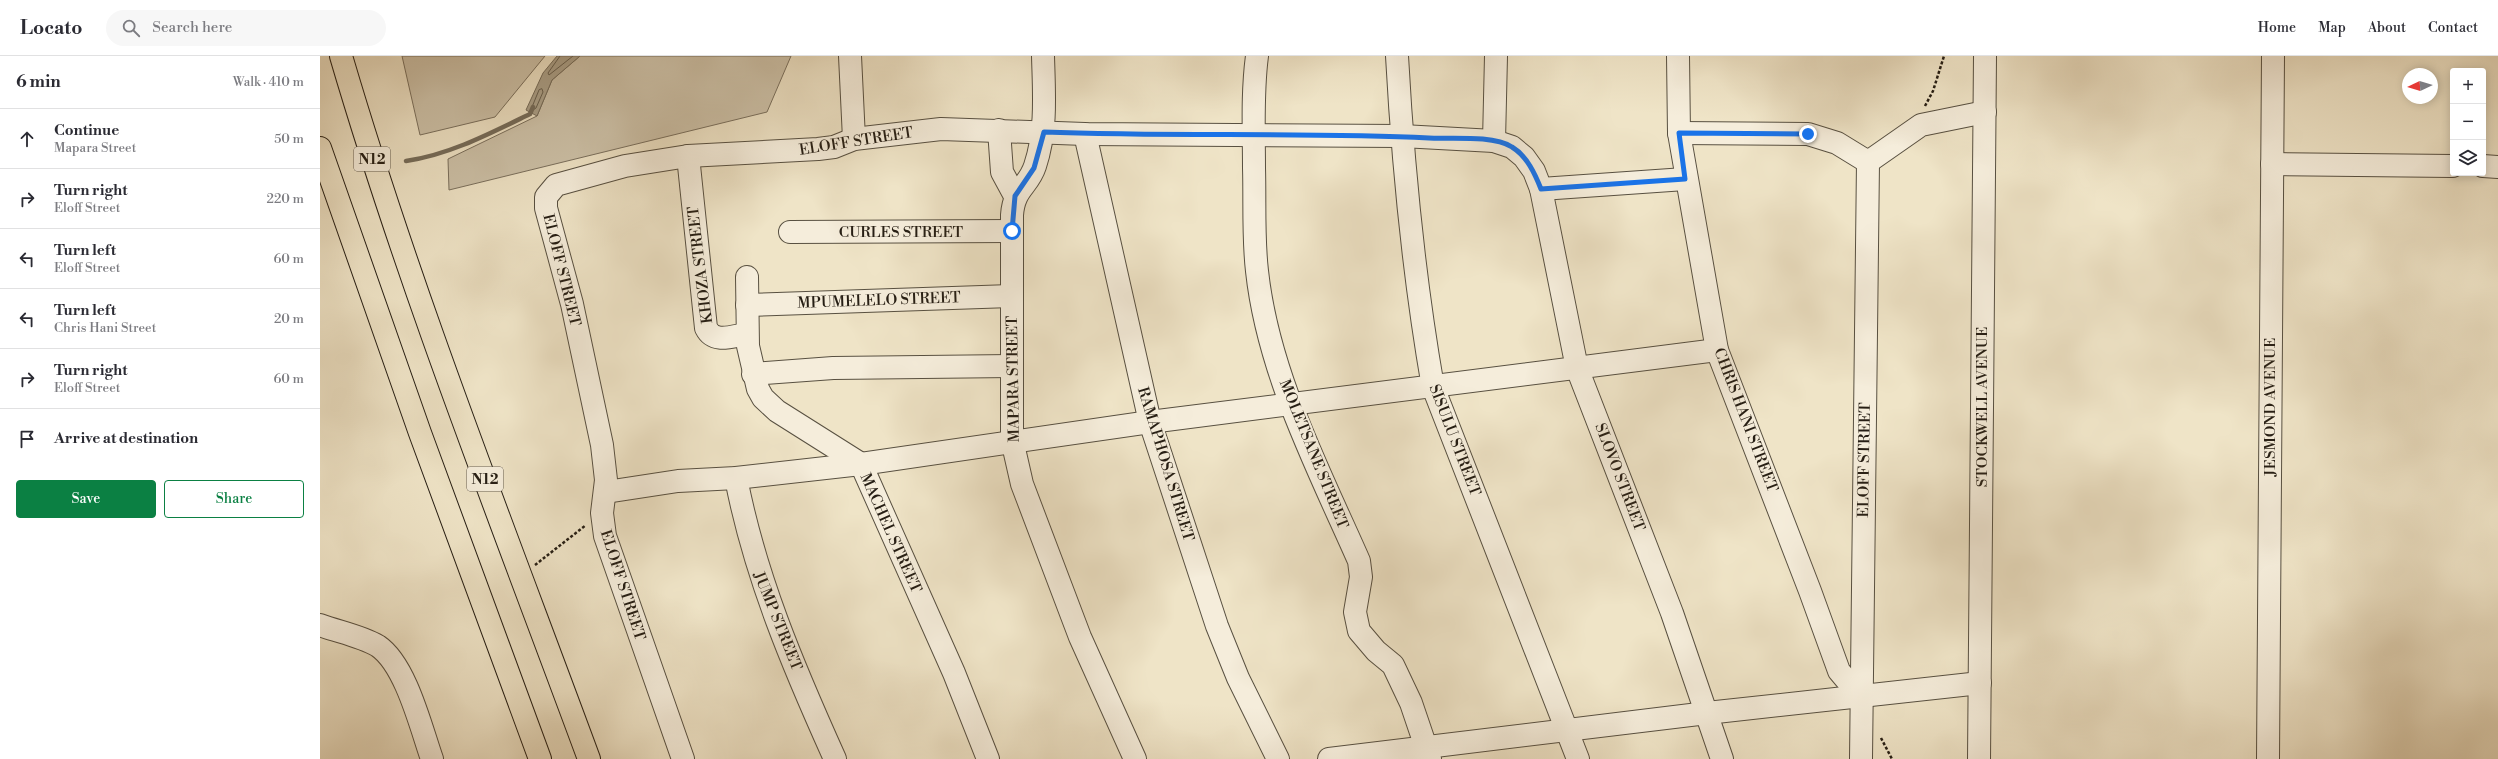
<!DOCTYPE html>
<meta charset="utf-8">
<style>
body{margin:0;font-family:"Libre Bodoni",serif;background:#f7f7f7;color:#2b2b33}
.controls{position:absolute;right:12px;top:12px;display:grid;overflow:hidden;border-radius:4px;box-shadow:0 2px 10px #0003}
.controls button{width:36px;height:36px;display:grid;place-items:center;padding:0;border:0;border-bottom:1px solid #e1e1e2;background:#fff;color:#2b2b33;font:20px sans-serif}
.compass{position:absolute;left:2082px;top:12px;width:36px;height:36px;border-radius:50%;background:#fff;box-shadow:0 2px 10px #0003;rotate:266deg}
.stop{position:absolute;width:12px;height:12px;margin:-9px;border:3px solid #1a73e8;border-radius:50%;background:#fff}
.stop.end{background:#1a73e8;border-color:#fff;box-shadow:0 1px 4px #0008}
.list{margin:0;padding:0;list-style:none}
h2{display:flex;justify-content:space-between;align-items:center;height:52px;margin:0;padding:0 16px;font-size:17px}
h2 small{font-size:13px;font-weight:400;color:#7c7c81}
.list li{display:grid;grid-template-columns:26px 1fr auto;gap:12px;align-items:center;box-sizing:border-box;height:60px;padding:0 16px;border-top:1px solid #e1e1e2}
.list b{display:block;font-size:15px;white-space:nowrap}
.list p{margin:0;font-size:13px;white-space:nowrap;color:#7c7c81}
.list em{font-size:13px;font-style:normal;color:#7c7c81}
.actions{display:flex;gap:8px;padding:12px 16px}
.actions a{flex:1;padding:9px 0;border:1px solid #0b8043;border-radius:4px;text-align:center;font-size:14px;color:#0b8043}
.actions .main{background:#0b8043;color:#fff}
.icon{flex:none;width:22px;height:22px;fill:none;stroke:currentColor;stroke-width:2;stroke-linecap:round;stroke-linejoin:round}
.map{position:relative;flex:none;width:2178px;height:703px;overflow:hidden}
header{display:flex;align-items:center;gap:24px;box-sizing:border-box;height:56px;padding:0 20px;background:#fff;border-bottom:1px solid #e1e1e2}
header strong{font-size:19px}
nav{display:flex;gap:22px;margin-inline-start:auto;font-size:14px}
.search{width:280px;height:36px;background:#f7f7f7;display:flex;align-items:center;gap:10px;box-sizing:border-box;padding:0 14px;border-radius:22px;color:#7c7c81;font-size:15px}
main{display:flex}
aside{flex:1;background:#fff}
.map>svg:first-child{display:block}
.green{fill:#cdc2a9;stroke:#7a705e}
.water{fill:#aba18a;stroke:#766d5b}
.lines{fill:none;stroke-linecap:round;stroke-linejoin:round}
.shore{stroke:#68604f;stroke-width:1}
.stream{stroke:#766d5b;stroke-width:4.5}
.minor-casing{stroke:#585041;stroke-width:24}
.highway-casing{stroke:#261e14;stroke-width:24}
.path{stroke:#261e14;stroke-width:2.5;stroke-dasharray:3 2;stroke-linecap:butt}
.minor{stroke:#f5eddb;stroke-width:22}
.highway{stroke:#efe4c7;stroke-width:22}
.route{stroke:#1a73e8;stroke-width:5}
.labels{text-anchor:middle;stroke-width:4;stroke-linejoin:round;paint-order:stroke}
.shield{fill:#f5eddb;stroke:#645c50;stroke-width:1}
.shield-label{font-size:14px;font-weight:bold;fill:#261e14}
.street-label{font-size:15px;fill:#261e14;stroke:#f5eddb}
</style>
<header>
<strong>Locato</strong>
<div class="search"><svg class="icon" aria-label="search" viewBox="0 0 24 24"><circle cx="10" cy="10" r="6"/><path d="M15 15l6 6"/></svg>Search here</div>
<nav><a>Home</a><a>Map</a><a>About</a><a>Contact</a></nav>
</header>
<main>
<aside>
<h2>6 min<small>Walk · 410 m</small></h2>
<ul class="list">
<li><svg class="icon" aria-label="ahead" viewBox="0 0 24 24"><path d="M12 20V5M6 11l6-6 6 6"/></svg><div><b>Continue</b><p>Mapara Street</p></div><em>50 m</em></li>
<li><svg class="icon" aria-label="right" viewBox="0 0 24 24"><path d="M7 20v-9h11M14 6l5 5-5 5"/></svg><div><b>Turn right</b><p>Eloff Street</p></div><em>220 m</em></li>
<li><svg class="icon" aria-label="left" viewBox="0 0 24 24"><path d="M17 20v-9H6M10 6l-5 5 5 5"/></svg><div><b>Turn left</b><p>Eloff Street</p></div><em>60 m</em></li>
<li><svg class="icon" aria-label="left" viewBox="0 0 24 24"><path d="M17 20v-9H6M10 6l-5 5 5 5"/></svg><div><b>Turn left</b><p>Chris Hani Street</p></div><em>20 m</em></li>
<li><svg class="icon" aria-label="right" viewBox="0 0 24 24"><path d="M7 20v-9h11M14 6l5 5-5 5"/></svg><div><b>Turn right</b><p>Eloff Street</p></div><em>60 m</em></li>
<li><svg class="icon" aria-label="arrive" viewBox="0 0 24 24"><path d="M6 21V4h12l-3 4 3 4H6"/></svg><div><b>Arrive at destination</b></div></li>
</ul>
<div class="actions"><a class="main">Save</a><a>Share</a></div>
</aside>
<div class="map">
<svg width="2178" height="703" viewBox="0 0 2178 703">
<rect width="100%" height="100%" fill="#efe4c7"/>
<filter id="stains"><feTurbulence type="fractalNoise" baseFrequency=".005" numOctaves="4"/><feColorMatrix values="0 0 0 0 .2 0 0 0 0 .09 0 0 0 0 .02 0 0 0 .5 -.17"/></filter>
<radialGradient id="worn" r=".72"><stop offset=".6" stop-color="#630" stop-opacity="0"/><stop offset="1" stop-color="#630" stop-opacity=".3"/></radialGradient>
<!-- green -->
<g class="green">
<path d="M 82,0 L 225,0 L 175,61 L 100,79 Z"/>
<path d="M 260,0 L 471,0 L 447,56 L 129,134 L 128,103 L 217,60 L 232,24 Z"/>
</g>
<!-- water -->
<path class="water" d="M 237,0 L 260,0 L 232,24 L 217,60 L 206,54 L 223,17 Z"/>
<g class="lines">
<!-- shore -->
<g class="shore">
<path d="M 240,0 L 228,17 L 229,19 L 253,0"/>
<path d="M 222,33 L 223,36 L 216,52 L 213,54 L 212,51 L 219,34 Z"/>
</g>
<!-- stream -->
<path class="stream" d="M 86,105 C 129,99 171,77 210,58 L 213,51"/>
<!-- minor casing -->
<g class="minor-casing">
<g id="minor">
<path d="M 530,0 L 534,83"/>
<path d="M 723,0 C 724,37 727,74 715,110 C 708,131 694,132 692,159 L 692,384 L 702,428 L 760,581 L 815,703"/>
<path d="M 937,0 C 932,37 934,75 934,112 C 935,146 933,181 937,215 C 948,317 998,412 1039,505 L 1041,521 L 1035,556 L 1039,575 L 1056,595 L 1073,609 L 1091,647 L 1110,703"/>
<path d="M 1077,0 C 1083,110 1094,222 1113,331 L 1258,703"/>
<path d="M 1358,0 L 1359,77 L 1397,294 L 1490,535 L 1519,615 L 1540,640"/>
<path d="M 679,74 L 682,116 L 695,140"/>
<path d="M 1359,77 L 1488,78 L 1517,87 L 1548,106 L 1601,69 L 1665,56"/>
<path d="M 765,78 L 830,366 L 897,570 L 918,622 L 958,703"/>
<path d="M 1174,85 L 1176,0"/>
<path d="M 368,100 L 386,272 C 394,288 412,280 427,278"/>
<path d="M 1952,108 L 2133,110"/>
<path d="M 2163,110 L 2178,111"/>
<path d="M 1221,133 L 1257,312 L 1352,557 L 1402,703"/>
<path d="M 470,176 L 692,175"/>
<path d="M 427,221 L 428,290 L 438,333 L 443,342 L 457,355 L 541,408 L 634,617 L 668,703"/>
<path d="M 427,249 L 691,240"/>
<path d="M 433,318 L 513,312 L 692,310"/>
<path d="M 416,422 C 435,521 474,612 515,703"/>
<path d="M 286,436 L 358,425 L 416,422 L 541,408 L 830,366 L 1397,294"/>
<path d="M 0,569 C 19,576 41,580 58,590 C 86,609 101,672 112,703"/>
<path d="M 363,703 L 285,480 L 282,457 L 286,424 L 282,389 L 252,248 L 226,152 L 226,141 L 236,129 L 305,110 L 368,100 L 498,93 L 514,91 L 534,83 L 621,73 L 765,78 L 1082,80 L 1174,85 L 1192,91 L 1204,101 L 1214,115 L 1221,133 L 1365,123"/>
<path d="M 1009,703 L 1387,657 L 1660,627"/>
<path d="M 1541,703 L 1548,106"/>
<path d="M 1659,703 L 1665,0"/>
<path d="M 1948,703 L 1953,0"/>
</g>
</g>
<!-- highway casing -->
<g class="highway-casing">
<g id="highway">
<path d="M 21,0 C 91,238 183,470 269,703"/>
<path d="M 0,92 L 100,377 L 220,703"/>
</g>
</g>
<!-- path -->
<g class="path">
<path d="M 1605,50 L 1613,35 L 1624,0"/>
<path d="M 215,509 L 266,469"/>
<path d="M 1561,682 L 1572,703"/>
</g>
<!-- minor -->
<use href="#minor" class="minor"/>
<!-- highway -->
<use href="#highway" class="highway"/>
</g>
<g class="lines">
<!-- route -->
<path class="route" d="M 692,175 L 695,140 L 714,112 L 724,76 C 852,81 981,76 1109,82 C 1132,83 1173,79 1192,91 C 1207,100 1215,118 1221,133 L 1365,123 L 1359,77 L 1488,78"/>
</g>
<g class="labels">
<!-- shield labels -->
<g class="shield">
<rect x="34" y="91" width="36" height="24" rx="3"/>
<rect x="147" y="411" width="36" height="24" rx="3"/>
</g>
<g class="shield-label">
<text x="52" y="108">N12</text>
<text x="165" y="428">N12</text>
</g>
<!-- street labels -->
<g class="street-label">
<text transform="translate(536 85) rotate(-9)" y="5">ELOFF STREET</text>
<text x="581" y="181">CURLES STREET</text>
<text transform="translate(380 209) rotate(-97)" y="5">KHOZA STREET</text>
<text transform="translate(242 214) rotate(76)" y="5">ELOFF STREET</text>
<text transform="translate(559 244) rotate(-2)" y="5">MPUMELELO STREET</text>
<text transform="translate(693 323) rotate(-91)" y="5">MAPARA STREET</text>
<text transform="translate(1662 351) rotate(-90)" y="5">STOCKWELL AVENUE</text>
<text transform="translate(1950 351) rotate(-90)" y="5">JESMOND AVENUE</text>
<text transform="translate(1426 364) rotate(69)" y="5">CHRIS HANI STREET</text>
<text transform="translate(1135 384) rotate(69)" y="5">SISULU STREET</text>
<text transform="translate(994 398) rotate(68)" y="5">MOLETSANE STREET</text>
<text transform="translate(1544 404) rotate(-89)" y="5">ELOFF STREET</text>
<text transform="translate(846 408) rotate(73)" y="5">RAMAPHOSA STREET</text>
<text transform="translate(1300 421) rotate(69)" y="5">SLOVO STREET</text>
<text transform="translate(571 477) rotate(66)" y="5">MACHEL STREET</text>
<text transform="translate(303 529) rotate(72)" y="5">ELOFF STREET</text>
<text transform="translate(458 565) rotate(68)" y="5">JUMP STREET</text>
</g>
</g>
<rect width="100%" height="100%" filter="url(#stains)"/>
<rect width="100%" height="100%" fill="url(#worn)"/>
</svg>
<div class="controls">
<button>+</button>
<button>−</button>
<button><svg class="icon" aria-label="layers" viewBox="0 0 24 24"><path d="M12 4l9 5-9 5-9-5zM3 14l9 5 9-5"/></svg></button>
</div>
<svg class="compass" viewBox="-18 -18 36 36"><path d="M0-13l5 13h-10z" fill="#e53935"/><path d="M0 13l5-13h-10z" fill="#7c7c81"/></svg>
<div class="stop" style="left:692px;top:175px"></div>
<div class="stop end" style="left:1488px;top:78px"></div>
</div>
</main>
